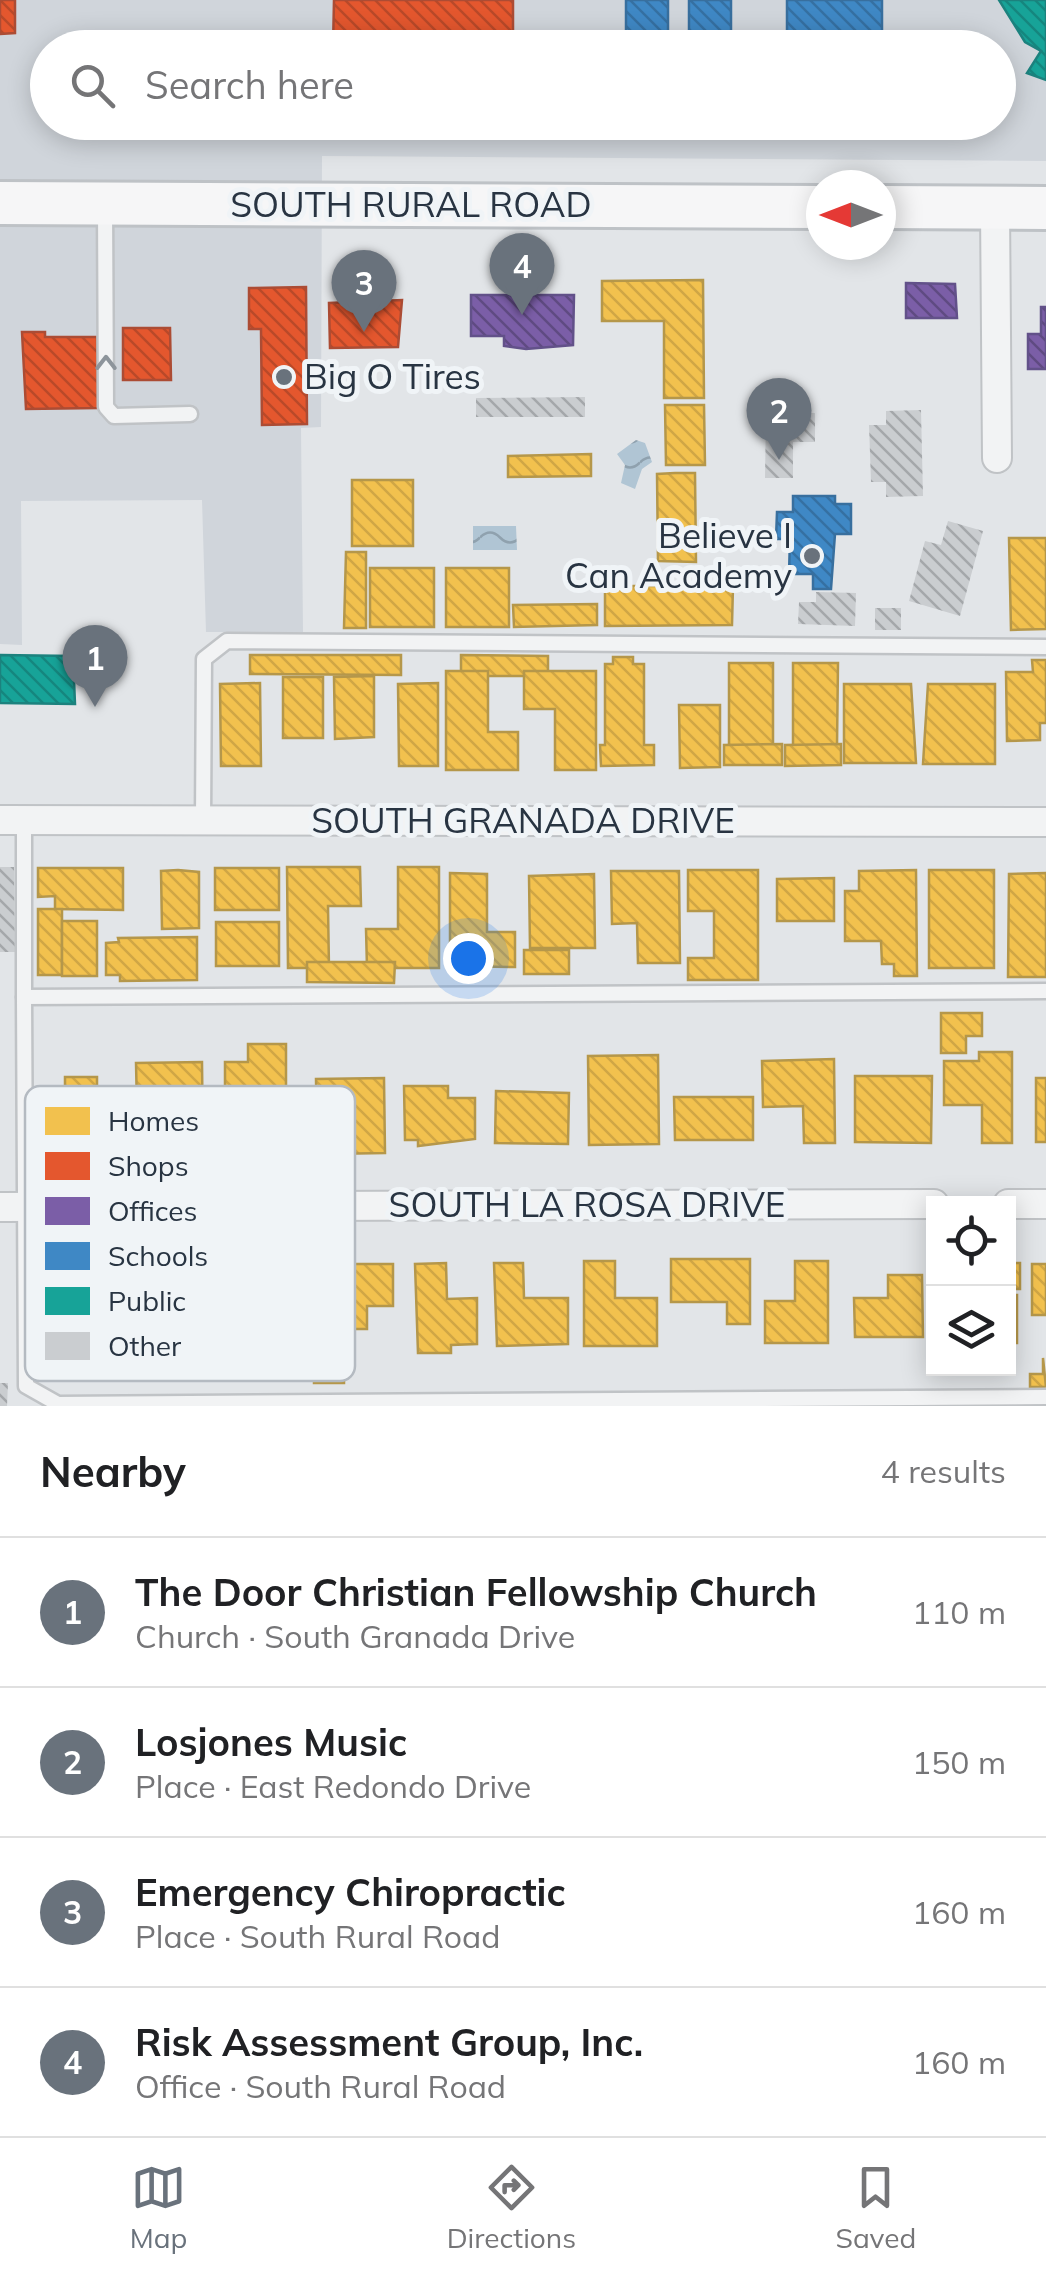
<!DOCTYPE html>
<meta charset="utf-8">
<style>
body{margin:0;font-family:Mulish,sans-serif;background:#f6f6f6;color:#202124}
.controls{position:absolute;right:30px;bottom:30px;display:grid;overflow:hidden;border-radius:0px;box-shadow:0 5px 25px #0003}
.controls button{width:90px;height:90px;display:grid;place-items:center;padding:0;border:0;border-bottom:2px solid #e0e0e0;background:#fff;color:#202124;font:50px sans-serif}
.compass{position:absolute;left:806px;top:170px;width:90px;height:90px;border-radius:50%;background:#fff;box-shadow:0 5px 25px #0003;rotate:270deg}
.you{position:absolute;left:468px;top:958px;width:35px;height:35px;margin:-25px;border:8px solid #fff;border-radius:50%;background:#1a73e8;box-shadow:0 0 0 15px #1a73e833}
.badge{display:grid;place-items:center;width:65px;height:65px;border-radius:50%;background:#69727c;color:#fff;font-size:32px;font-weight:700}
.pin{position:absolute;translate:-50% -82px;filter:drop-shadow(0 2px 5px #0008)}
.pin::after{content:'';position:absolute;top:52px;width:35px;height:30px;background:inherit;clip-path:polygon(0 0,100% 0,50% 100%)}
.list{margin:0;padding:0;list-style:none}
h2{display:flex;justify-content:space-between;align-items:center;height:130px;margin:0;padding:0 40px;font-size:42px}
h2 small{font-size:32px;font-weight:400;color:#757577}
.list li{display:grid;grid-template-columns:65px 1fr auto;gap:30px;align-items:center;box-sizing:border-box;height:150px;padding:0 40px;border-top:2px solid #e0e0e0}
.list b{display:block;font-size:38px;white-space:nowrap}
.list p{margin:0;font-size:32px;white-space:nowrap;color:#757577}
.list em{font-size:32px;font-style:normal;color:#757577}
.icon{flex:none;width:55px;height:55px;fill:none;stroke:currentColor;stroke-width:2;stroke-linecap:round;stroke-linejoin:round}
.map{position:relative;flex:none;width:1046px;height:1406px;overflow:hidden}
.search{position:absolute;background:#fff;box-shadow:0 5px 25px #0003;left:30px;right:30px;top:30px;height:110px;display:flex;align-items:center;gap:25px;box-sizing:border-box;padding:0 35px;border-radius:55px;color:#757577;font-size:38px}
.sheet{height:730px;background:#fff}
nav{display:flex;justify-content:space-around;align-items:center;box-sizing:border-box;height:140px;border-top:2px solid #e0e0e0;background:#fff;font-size:28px;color:#757577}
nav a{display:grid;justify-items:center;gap:5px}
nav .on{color:#69727c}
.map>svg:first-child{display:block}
.built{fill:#d0d5db;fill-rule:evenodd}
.water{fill:url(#water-waves)}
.homes{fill:url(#homes-back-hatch);stroke:#b5974a;stroke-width:2.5}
.shops{fill:url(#shops-back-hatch);stroke:#ac4c34;stroke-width:2.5}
.offices{fill:url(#offices-back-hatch);stroke:#625189;stroke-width:2.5}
.schools{fill:url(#schools-back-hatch);stroke:#386f9e;stroke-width:2.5}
.public{fill:url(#public-back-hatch);stroke:#1c827e;stroke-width:2.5}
.building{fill:url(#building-back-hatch)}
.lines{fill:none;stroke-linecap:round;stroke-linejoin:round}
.service-casing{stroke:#c0c3c6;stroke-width:19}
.minor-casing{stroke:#c0c3c6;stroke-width:32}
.primary-casing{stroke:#bec2c6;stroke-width:48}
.service{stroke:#f2f3f4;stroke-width:14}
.minor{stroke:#f2f3f4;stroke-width:28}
.primary{stroke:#f6f6f7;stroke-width:42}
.oneway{stroke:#8d949b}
.poi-dot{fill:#69727c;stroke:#f0f4f7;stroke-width:4}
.labels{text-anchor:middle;stroke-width:10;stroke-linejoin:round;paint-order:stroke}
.street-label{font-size:35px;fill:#283442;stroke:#f0f4f7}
.poi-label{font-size:35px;fill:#283442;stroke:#f0f4f7;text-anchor:start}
.key{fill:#f0f4f7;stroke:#b4bac1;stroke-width:2.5}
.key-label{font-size:28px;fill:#283442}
</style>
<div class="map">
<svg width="1046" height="1406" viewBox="0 0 1046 1406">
<defs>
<pattern id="water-waves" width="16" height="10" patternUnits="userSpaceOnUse" patternTransform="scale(2.5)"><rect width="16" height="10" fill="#b0c5d4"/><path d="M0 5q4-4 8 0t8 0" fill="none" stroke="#8fa1ae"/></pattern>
<pattern id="homes-back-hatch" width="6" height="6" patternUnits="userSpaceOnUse" patternTransform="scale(2.5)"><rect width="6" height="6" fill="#f2c14e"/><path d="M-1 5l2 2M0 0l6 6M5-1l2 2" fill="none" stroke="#d0a645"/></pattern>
<pattern id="shops-back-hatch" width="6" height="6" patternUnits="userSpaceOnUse" patternTransform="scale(2.5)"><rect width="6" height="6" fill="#e4572e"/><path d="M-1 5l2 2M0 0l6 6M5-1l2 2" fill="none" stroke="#b94929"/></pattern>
<pattern id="offices-back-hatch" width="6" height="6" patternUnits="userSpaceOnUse" patternTransform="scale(2.5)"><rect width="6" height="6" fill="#7b5ea7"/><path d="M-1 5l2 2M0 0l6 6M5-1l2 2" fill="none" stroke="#5f4a82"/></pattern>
<pattern id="schools-back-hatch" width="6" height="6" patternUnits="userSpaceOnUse" patternTransform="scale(2.5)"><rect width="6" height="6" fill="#3f88c5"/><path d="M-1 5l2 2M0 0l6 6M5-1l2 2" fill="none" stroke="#3570a2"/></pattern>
<pattern id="public-back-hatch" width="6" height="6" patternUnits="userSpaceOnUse" patternTransform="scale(2.5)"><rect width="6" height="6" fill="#17a398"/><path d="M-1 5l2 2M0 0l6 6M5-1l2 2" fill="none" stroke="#15867e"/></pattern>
<pattern id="building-back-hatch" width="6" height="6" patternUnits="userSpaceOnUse" patternTransform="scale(2.5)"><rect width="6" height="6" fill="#cacdd0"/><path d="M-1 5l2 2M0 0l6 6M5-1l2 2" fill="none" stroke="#a4a7aa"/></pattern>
</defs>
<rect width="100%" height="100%" fill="#e2e5e8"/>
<!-- built -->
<path class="built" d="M 0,0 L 1046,0 L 1046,161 L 322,156 L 321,427 L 301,428 L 303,632 L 206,632 L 202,500 L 21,501 L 22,645 L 0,644 ZM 48,48 L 998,48 L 998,122 L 48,122 Z"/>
<!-- water -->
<g class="water">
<path d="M 636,440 L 645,443 L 652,462 L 642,469 L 635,489 L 621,483 L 625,465 L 617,454 Z"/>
<path d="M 473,526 L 516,526 L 517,550 L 473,550 Z"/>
</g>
<!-- homes -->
<g class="homes">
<path d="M 703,280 L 704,398 L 664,398 L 664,321 L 602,321 L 602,281 Z"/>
<path d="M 665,405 L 704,405 L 705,465 L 666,465 Z"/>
<path d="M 591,454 L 591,476 L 508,477 L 508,456 Z"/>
<path d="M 675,473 L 695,473 L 696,562 L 658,561 L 657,474 Z"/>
<rect x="352" y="480" width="61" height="66"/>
<path d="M 1009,538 L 1046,538 L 1046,629 L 1011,630 Z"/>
<path d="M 346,552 L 366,552 L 366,628 L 344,628 Z"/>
<rect x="370" y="568" width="64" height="59"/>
<rect x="446" y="568" width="63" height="59"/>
<path d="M 605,586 L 733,586 L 732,625 L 605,626 Z"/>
<path d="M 597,604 L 597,625 L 514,627 L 513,605 Z"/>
<path d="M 250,655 L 401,655 L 401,675 L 250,674 Z"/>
<path d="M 461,655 L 548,656 L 548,676 L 461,676 Z"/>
<path d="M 613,657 L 633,657 L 633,664 L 644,664 L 644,745 L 654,745 L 654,765 L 601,766 L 600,745 L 605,745 L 605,664 L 613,664 Z"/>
<path d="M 1032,660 L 1046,660 L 1046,723 L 1040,723 L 1040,740 L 1007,741 L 1006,672 L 1033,672 Z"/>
<rect x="729" y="663" width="44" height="83"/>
<path d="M 793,663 L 838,663 L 837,746 L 793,745 Z"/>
<path d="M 446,671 L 488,671 L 488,732 L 518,732 L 518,770 L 446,770 Z"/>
<path d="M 524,671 L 596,671 L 596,770 L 555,770 L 555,709 L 524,709 Z"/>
<path d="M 374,676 L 374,737 L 335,739 L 334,677 Z"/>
<rect x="283" y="677" width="40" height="61"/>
<path d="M 260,683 L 261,766 L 221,766 L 220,684 Z"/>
<path d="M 438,683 L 438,766 L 399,766 L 398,684 Z"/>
<path d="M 844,684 L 911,684 L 916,763 L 844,763 Z"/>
<path d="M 928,684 L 995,684 L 995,764 L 923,764 Z"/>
<path d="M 679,705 L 720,705 L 720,767 L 680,768 Z"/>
<path d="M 782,744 L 782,765 L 724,765 L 724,745 Z"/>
<path d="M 841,744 L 841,765 L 785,766 L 785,745 Z"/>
<path d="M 287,867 L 360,867 L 361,906 L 328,906 L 329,968 L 288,968 Z"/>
<path d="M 398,867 L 439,867 L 439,968 L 367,968 L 366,929 L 398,929 Z"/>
<path d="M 38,868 L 123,868 L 123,910 L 55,909 L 55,896 L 38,897 Z"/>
<rect x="215" y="868" width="64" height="42"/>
<path d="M 178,870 L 199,872 L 199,928 L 162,929 L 161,871 Z"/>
<path d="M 688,870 L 758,870 L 758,980 L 688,980 L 688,958 L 714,958 L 714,911 L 688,911 Z"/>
<path d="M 916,870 L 917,976 L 894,976 L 894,964 L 882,964 L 881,941 L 845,941 L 845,891 L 859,891 L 859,871 Z"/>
<rect x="929" y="870" width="65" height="98"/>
<path d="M 611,871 L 679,871 L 680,963 L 638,963 L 637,923 L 612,924 Z"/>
<path d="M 450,873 L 487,874 L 487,932 L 515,932 L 515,967 L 450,966 Z"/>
<path d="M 1046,873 L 1046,977 L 1008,977 L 1009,874 Z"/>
<path d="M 594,874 L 595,948 L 530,948 L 529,876 Z"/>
<path d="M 834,878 L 834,921 L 777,921 L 777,879 Z"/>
<rect x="38" y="909" width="24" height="66"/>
<rect x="62" y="921" width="35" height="55"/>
<rect x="216" y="922" width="63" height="44"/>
<path d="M 197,937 L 197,980 L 120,981 L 120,975 L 106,975 L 106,943 L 119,942 L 118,938 Z"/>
<rect x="524" y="950" width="45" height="24"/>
<path d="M 307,962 L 395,962 L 394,983 L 307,982 Z"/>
<path d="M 941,1013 L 982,1013 L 982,1036 L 966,1036 L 966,1053 L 941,1053 Z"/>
<path d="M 248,1044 L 286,1044 L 286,1142 L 254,1143 L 253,1105 L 225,1105 L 225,1062 L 248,1062 Z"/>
<path d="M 979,1052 L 1012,1052 L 1012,1143 L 982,1143 L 982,1105 L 944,1105 L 944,1061 L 979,1061 Z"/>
<path d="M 658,1055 L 659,1144 L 589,1145 L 588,1056 Z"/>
<path d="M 834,1059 L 835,1143 L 804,1143 L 803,1106 L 763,1107 L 762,1061 Z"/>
<path d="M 202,1062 L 203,1148 L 176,1148 L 175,1109 L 137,1109 L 136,1063 Z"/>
<path d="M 855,1076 L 932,1076 L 931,1143 L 855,1142 Z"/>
<path d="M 65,1077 L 97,1077 L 97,1093 L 123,1093 L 123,1137 L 42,1136 L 42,1094 L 65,1094 Z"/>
<path d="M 384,1078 L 385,1153 L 329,1154 L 329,1146 L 317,1146 L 316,1079 Z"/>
<rect x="1036" y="1078" width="10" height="64"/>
<path d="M 404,1086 L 448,1086 L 448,1098 L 475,1098 L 475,1139 L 418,1146 L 418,1140 L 405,1140 Z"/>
<path d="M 496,1091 L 569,1093 L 568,1144 L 495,1143 Z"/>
<path d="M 674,1097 L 753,1097 L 753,1140 L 675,1140 Z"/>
<path d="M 671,1259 L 750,1259 L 750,1324 L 727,1324 L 727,1302 L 671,1302 Z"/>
<path d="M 584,1261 L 615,1261 L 615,1298 L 657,1298 L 657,1346 L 584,1346 Z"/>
<path d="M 795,1261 L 828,1261 L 828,1343 L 765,1343 L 765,1301 L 795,1301 Z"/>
<path d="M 446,1263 L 447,1299 L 477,1298 L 477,1344 L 451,1345 L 451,1353 L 418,1353 L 415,1264 Z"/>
<path d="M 494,1263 L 523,1263 L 524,1298 L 568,1298 L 568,1344 L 497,1346 Z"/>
<rect x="1008" y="1263" width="12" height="26"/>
<path d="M 314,1264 L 393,1264 L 393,1306 L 367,1306 L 367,1329 L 314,1329 Z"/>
<rect x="1032" y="1264" width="14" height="51"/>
<path d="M 888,1275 L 922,1275 L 923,1337 L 855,1337 L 854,1298 L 888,1298 Z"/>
<rect x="1008" y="1295" width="9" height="48"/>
<rect x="314" y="1342" width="30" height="41"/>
<path d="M 1043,1358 L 1046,1387 L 1030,1387 L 1030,1374 L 1043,1374 Z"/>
</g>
<!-- shops -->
<g class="shops">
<path d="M 0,0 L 15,0 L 15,33 L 0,34 Z"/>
<path d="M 334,0 L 513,0 L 513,48 L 333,48 Z"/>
<path d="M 306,287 L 307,424 L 262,425 L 261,329 L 249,329 L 249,288 Z"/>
<path d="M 402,300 L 398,347 L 330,348 L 329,303 Z"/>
<path d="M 123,328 L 170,328 L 171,380 L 123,380 Z"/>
<path d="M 22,332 L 45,332 L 45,337 L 97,337 L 98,408 L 26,409 Z"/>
</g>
<!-- offices -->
<g class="offices">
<path d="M 906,283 L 955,284 L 957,318 L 906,318 Z"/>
<path d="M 471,295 L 574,295 L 573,345 L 526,349 L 504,346 L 504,336 L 471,336 Z"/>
<path d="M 1041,307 L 1046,307 L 1046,369 L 1028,369 L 1028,334 L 1041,334 Z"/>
</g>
<!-- schools -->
<g class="schools">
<path d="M 626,0 L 668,0 L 668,39 L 689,39 L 689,0 L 731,0 L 731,48 L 626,48 Z"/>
<rect x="787" y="0" width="95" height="48"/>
<path d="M 793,496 L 835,496 L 835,504 L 851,504 L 851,534 L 835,534 L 831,589 L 813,589 L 813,574 L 789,574 L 790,539 L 776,539 L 777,512 L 793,512 Z"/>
</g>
<!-- public -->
<g class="public">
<path d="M 1046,0 L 1046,80 L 1027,73 L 1041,51 L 1025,42 L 999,0 Z"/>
<path d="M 0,655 L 73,656 L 75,704 L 0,703 Z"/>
</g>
<!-- building -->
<g class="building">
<path d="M 585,397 L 585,417 L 476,417 L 476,398 Z"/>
<path d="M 921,410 L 923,496 L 886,497 L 886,482 L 871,482 L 869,425 L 886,425 L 886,411 Z"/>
<path d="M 766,413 L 815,413 L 815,442 L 793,442 L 793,478 L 765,478 Z"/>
<path d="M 948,521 L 983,531 L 960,616 L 909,601 L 925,541 L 941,545 Z"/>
<path d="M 816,592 L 856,593 L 855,626 L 798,624 L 799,602 L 816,602 Z"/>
<rect x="875" y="608" width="26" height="22"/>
<path d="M 0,867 L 14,867 L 15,952 L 0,952 Z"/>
<path d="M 0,1383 L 8,1383 L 7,1406 L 0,1406 Z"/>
</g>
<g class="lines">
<!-- service casing -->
<g class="service-casing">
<g id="service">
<path d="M 105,206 L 106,407 L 114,416 L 190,414"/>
<path d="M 24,820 L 24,997"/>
<path d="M 203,821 L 204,659 L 227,641 L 1046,647"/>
<path d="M 1046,991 L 24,997 L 26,1386 L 58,1404 L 1046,1397"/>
</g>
</g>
<!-- minor casing -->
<g class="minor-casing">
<g id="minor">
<path d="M 995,208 L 997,458"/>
<path d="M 0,820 L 1046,822"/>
<path d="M 1008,1204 L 1046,1204"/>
<path d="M 0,1207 L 934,1204"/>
</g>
</g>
<!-- primary casing -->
<g class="primary-casing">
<g id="primary">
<path d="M 0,203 L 821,207"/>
<path d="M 881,207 L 1046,208"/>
</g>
</g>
<!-- service -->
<use href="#service" class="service"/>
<!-- minor -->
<use href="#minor" class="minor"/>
<!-- primary -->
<use href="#primary" class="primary"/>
</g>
<!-- one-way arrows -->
<defs><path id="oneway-chevron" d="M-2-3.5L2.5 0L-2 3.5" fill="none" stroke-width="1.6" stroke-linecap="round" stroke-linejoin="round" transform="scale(2.5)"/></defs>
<use class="oneway" href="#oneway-chevron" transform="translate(106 363) rotate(-90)"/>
<!-- markers -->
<g class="poi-dot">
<circle cx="284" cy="377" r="10"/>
<circle cx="812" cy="556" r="10"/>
</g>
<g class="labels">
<!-- street labels -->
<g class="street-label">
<text x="411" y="217">SOUTH RURAL ROAD</text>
<text x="523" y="833">SOUTH GRANADA DRIVE</text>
<text x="587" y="1217">SOUTH LA ROSA DRIVE</text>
</g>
<!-- poi labels -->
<g class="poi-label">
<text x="304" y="389">Big O Tires</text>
<text x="792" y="548" text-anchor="end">Believe I<tspan x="792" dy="40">Can Academy</tspan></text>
</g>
</g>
<!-- legend -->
<rect x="25" y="1086" width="330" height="295" rx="15" class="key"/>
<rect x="45" y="1107" width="45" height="28" fill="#f2c14e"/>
<rect x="45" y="1152" width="45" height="28" fill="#e4572e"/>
<rect x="45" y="1197" width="45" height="28" fill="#7b5ea7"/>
<rect x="45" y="1242" width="45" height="28" fill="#3f88c5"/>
<rect x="45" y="1287" width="45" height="28" fill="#17a398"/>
<rect x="45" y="1332" width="45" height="28" fill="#cacdd0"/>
<g class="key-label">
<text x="108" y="1131">Homes</text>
<text x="108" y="1176">Shops</text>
<text x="108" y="1221">Offices</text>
<text x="108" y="1266">Schools</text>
<text x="108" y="1311">Public</text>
<text x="108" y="1356">Other</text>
</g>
</svg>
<div class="controls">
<button><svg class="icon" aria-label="locate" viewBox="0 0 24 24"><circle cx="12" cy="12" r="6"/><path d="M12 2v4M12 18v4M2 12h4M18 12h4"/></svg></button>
<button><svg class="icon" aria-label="layers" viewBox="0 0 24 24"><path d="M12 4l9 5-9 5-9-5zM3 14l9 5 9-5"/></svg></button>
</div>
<svg class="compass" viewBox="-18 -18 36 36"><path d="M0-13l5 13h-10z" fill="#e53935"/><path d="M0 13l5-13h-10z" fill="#757577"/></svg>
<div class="you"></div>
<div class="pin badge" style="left:95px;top:707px">1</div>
<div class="pin badge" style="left:779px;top:460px">2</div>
<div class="pin badge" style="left:364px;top:332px">3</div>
<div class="pin badge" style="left:522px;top:315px">4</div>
<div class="search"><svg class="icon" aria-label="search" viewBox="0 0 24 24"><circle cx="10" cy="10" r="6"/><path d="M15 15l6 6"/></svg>Search here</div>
</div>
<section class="sheet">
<h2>Nearby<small>4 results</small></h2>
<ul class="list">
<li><span class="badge">1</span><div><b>The Door Christian Fellowship Church</b><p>Church · South Granada Drive</p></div><em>110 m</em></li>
<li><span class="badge">2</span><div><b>Losjones Music</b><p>Place · East Redondo Drive</p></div><em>150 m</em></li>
<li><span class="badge">3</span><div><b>Emergency Chiropractic</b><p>Place · South Rural Road</p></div><em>160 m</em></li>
<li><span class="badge">4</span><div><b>Risk Assessment Group, Inc.</b><p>Office · South Rural Road</p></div><em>160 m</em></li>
</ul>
</section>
<nav>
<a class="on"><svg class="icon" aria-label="map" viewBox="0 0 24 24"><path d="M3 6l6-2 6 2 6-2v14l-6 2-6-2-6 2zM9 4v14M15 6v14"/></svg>Map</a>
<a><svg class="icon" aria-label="directions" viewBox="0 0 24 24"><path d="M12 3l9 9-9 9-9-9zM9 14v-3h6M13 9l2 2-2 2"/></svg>Directions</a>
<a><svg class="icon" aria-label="saved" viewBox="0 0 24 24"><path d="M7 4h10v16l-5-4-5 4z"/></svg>Saved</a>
</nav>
